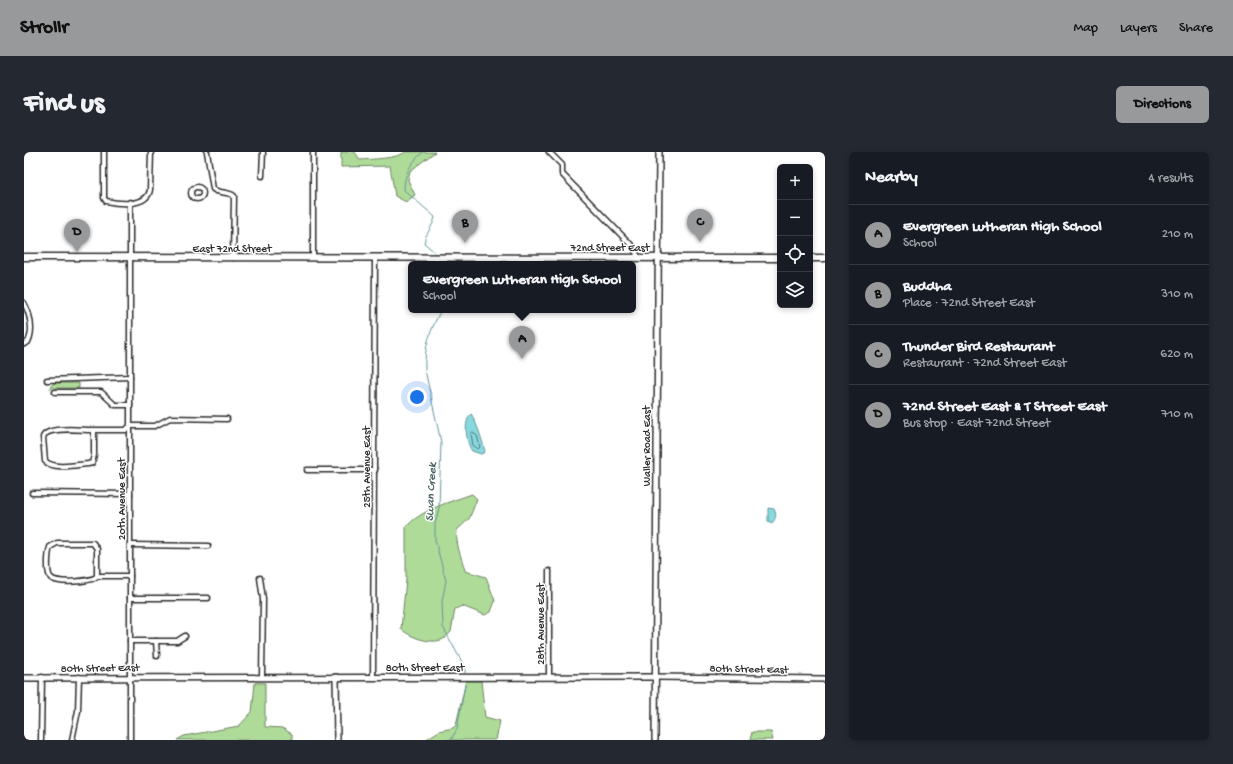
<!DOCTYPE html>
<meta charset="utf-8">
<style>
body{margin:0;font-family:"Gochi Hand",sans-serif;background:#242831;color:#f1f3f6}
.controls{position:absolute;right:12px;top:12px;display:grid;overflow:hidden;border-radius:6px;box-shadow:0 2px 6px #0003}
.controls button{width:36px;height:36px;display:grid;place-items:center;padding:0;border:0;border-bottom:1px solid #363941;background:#171b24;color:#f1f3f6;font:20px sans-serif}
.you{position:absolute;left:393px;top:245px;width:14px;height:14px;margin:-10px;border:3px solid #fff;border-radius:50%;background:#1a73e8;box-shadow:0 0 0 6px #1a73e833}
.badge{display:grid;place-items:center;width:26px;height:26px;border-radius:50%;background:#98999b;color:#111;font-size:13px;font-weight:700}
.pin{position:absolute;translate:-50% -33px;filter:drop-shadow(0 1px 2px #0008)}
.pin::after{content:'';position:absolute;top:21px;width:14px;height:12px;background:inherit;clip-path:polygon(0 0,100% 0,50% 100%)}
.popup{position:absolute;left:384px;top:109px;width:228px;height:52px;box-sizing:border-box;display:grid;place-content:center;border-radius:6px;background:#171b24;filter:drop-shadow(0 1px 3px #0005);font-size:13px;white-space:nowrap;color:#9ea1a6}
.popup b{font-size:15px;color:#f1f3f6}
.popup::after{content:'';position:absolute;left:50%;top:100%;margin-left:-8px;border:8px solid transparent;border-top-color:#171b24}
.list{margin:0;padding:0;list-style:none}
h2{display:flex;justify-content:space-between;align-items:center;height:52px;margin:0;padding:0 16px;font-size:17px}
h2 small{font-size:13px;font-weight:400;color:#9ea1a6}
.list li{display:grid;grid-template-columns:26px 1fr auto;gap:12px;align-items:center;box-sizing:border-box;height:60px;padding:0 16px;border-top:1px solid #363941}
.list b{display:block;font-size:15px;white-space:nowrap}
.list p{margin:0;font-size:13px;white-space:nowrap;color:#9ea1a6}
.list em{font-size:13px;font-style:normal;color:#9ea1a6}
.icon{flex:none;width:22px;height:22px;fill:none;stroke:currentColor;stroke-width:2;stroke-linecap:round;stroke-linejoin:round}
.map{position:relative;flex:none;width:801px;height:588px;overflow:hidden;border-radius:6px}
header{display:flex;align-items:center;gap:24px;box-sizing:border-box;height:56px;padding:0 20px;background:#98999b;color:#111}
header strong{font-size:19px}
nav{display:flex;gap:22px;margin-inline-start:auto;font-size:14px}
.intro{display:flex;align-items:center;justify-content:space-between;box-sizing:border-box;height:96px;padding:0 24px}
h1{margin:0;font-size:28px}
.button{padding:10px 18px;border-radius:6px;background:#98999b;color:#111;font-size:14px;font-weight:700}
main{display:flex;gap:24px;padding:0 24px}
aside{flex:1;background:#171b24;border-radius:6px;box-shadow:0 2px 6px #0003}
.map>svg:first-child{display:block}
.green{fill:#afdb99;stroke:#6d8362}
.water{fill:#88d9df;stroke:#639397}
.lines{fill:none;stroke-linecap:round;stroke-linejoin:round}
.shore{stroke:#507173;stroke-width:1}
.stream{stroke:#639397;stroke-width:1}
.minor-casing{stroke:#2b2b2b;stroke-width:7}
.tertiary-casing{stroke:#2b2b2b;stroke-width:8}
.secondary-casing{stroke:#2b2b2b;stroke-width:9}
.minor{stroke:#fff;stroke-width:4}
.tertiary{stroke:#fff;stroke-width:5}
.secondary{stroke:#fff;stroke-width:6}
.labels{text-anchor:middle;stroke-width:3;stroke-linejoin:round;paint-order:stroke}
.street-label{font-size:11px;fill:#2b2b2b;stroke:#fff}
.water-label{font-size:12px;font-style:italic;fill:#475f61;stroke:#fff}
</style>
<header>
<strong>Strollr</strong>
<nav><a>Map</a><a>Layers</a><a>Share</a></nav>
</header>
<div class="intro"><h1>Find us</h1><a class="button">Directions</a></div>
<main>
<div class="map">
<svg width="801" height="588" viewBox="0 0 801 588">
<rect width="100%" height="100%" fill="#fff"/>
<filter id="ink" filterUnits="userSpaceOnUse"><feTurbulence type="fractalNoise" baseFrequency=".025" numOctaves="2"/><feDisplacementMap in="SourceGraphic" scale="8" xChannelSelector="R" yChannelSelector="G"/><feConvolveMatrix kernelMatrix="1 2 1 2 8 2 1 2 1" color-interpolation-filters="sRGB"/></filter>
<g filter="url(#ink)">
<!-- green -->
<g class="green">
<path d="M 317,0 L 331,0 L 336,8 C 347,7 373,7 381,0 L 411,0 L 386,19 L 384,28 L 391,43 L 382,50 L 371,44 L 366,14 L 317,15 Z"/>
<path d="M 30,231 L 55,231 L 55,236 L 25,236 Z"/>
<path d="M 448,342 L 453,347 L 445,367 L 433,378 C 431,393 438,405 441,419 L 462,425 L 471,449 L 467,460 L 461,463 L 438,454 L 431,457 L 427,480 C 424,483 421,487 417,488 C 405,492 386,485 377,477 L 382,428 L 382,375 C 398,357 426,350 448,342 Z"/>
<path d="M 442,529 L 457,529 L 461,565 L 476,569 L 472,588 L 401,588 L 415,579 L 429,576 L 432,573 Z"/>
<path d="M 231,531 L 241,531 L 241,575 L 258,576 L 268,582 L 268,588 L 153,588 L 160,584 L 215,574 L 228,560 Z"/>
<path d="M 728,580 L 747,580 L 749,588 L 726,588 Z"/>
</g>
<!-- water -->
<g class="water">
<path d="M 447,262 C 451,266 460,293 461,300 L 457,302 L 448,299 C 442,290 439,270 447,262 Z"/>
<path d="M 744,356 L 750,357 C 753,363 752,366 748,371 L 744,369 Z"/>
</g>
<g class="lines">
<!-- shore -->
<path class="shore" d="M 449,280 L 453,284 L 456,295 L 454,297 L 449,293 L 447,282 Z"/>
<!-- stream -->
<g class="stream">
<path d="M 399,0 C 387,11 380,21 380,38 L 411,65 C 409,75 401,82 400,91 L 413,102"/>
<path d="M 417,158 C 406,179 400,194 401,218 L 417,290 L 415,356 L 411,372 L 411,388 L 422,429 L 418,449 L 419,475 L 441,516 L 441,521"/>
<path d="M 427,588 L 433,577 L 442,527"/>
</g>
<!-- minor casing -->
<g class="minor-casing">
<g id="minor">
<path d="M 80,0 L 80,46 L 82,49 C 95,52 123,55 126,38 L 127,0"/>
<path d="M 183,0 L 189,37 C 195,42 204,39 210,44 L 209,106"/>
<path d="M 525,0 L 538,13 L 538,22 L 610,96 L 614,105"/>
<path d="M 238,24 L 239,0"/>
<circle cx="173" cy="41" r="6"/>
<path d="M 106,50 L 106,588"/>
<path d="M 289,105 L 289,0"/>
<path d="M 0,151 C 6,162 10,178 4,190 L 0,192"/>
<path d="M 23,228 L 106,225"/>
<path d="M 31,240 L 77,240 L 91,253 L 106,253"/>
<path d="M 70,278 L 70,303 L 68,311 L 64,312 C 52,313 30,318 21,309 L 19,285 C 23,274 56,278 67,278 L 102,278 L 106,274 L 131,274 L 146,266 L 203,267"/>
<path d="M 283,318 L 351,318"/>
<path d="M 8,341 L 106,342"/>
<path d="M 106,393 L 184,394"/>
<path d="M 525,419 L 525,525"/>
<path d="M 73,424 L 73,397 L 69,391 L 33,391 L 26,395 C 24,401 22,421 27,426 C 34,432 68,430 73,424 L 106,424"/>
<path d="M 236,426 L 239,447 L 238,525"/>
<path d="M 106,446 L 184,446"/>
<path d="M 106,489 L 153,489 L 161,484"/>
<path d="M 132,489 L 133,504"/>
<path d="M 349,525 L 351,105"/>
<path d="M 17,588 L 18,525"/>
<path d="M 48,588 L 54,559 L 55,525"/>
</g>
</g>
<!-- tertiary casing -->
<g class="tertiary-casing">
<g id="tertiary">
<path d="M 312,525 L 313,588"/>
<path d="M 0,526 L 630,525 L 801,527"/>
<path d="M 631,588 L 635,0"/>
</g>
</g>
<!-- secondary casing -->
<g class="secondary-casing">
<g id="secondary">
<path d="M 0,105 L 756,106"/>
<path d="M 786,106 L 801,106"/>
</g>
</g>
<!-- minor -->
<use href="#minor" class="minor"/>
<!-- tertiary -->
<use href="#tertiary" class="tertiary"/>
<!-- secondary -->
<use href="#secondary" class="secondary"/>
</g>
</g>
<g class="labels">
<!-- street labels -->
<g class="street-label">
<text x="586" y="99">72nd Street East</text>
<text x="208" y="100">East 72nd Street</text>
<text transform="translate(622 294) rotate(-90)" y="4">Waller Road East</text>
<text transform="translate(342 315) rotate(-90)" y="4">25th Avenue East</text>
<text transform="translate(97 347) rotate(-90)" y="4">20th Avenue East</text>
<text transform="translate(516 472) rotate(-90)" y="4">28th Avenue East</text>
<text transform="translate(76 515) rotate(-1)" y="4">80th Street East</text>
<text x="401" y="519">80th Street East</text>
<text transform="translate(725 516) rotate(1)" y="4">80th Street East</text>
</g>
<!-- water labels -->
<g class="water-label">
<text transform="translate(406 340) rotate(-87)" y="4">Swan Creek</text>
</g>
</g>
</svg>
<div class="controls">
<button>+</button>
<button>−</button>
<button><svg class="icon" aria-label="locate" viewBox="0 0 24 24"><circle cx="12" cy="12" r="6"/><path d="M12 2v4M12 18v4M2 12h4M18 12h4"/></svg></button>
<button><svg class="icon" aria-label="layers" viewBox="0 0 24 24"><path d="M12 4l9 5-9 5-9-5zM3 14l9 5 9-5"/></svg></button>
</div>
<div class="you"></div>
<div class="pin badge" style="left:498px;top:207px">A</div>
<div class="popup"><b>Evergreen Lutheran High School</b>School</div>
<div class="pin badge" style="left:441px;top:91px">B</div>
<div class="pin badge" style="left:676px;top:90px">C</div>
<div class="pin badge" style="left:53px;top:100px">D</div>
</div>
<aside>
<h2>Nearby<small>4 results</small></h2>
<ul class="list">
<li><span class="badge">A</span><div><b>Evergreen Lutheran High School</b><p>School</p></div><em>210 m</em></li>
<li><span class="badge">B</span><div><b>Buddha</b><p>Place · 72nd Street East</p></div><em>310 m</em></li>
<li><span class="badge">C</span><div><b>Thunder Bird Restaurant</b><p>Restaurant · 72nd Street East</p></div><em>620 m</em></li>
<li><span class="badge">D</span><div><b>72nd Street East &amp; T Street East</b><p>Bus stop · East 72nd Street</p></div><em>710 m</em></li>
</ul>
</aside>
</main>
